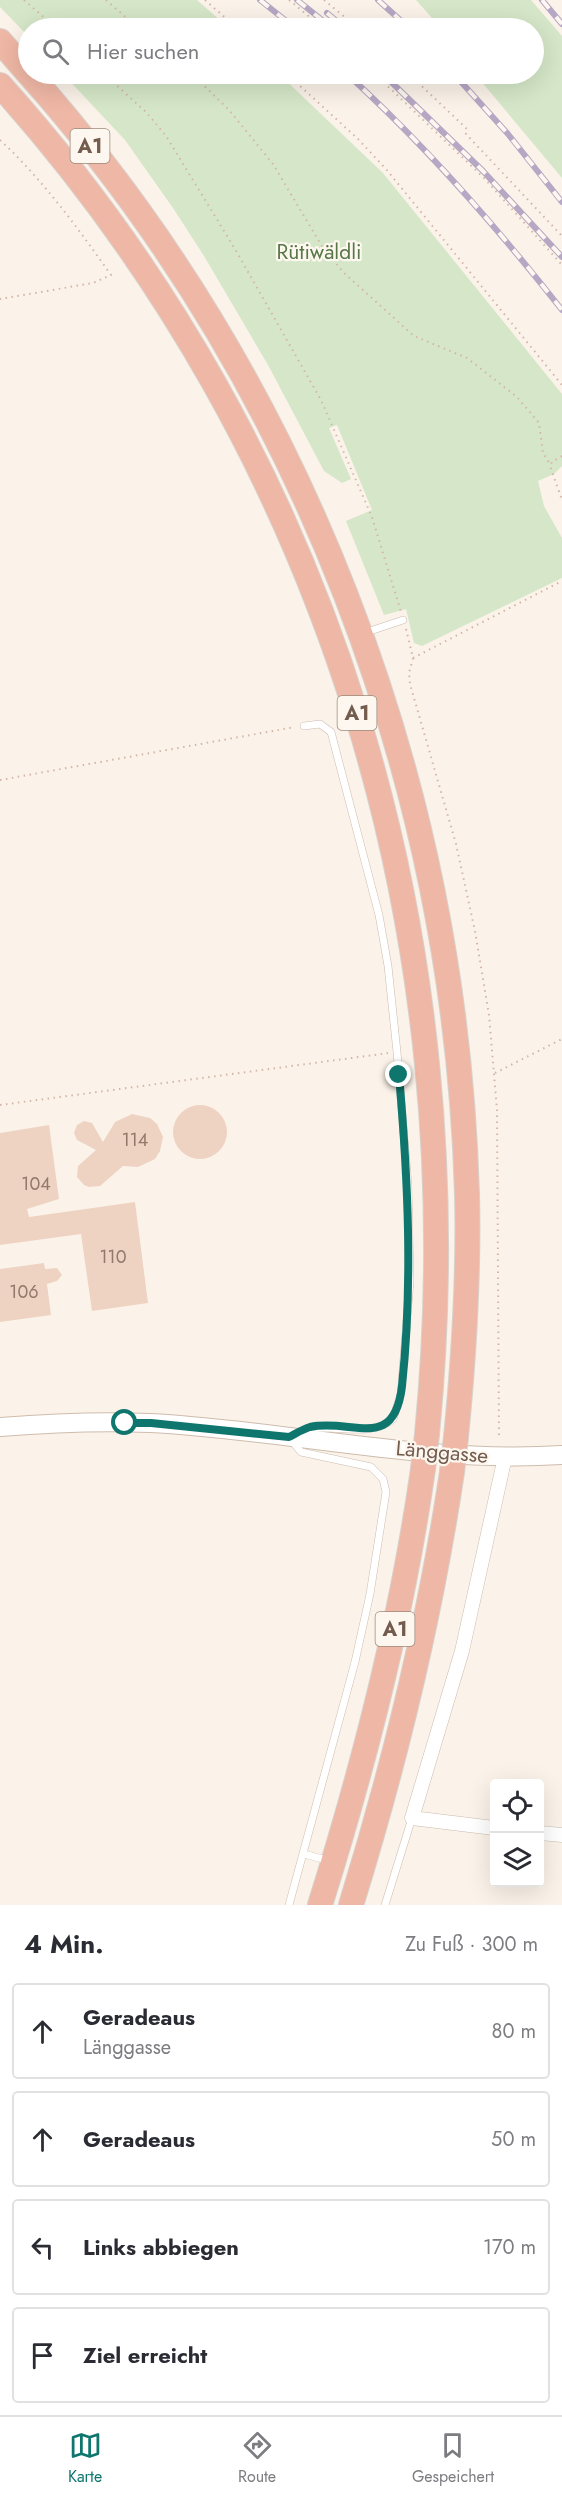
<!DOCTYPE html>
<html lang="de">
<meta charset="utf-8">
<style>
body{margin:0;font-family:Jost,sans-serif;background:#f7f7f7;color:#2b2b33}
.controls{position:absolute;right:18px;bottom:18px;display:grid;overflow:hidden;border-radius:6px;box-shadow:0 6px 24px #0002}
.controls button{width:54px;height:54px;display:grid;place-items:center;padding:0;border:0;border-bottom:2px solid #e1e1e2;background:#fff;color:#2b2b33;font:30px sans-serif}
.stop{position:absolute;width:18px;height:18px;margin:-14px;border:4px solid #0f766e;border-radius:50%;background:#fff}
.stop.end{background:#0f766e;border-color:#fff;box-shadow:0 2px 6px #0008}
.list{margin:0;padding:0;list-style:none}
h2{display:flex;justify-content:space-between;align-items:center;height:78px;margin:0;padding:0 24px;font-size:26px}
h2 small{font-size:20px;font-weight:400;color:#7c7c81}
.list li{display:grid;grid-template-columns:39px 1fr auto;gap:18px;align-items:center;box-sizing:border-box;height:96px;margin:0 12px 12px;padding:0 12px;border:2px solid #e1e1e2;border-radius:6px}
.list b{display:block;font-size:22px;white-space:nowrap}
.list p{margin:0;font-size:20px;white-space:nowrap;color:#7c7c81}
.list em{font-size:20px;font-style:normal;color:#7c7c81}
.icon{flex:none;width:33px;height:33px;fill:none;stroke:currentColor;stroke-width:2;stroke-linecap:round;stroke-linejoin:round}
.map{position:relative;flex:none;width:562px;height:1905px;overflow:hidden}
.search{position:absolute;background:#fff;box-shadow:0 6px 24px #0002;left:18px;right:18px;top:18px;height:66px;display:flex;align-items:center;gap:15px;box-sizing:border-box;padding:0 21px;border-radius:33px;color:#7c7c81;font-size:22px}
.sheet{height:510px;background:#fff}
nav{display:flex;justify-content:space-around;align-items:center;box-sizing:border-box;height:84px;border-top:2px solid #e1e1e2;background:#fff;font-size:16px;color:#7c7c81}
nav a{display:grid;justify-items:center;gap:3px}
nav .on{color:#0f766e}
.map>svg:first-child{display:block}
.green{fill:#d5e7c8}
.building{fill:#eed3c3}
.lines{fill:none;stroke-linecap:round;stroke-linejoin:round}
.lane-casing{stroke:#ccbbaf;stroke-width:8}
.street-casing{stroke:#ccbbaf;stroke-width:15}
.secondary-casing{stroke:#cebcad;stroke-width:20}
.highway-casing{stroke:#d8d1cd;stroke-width:26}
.path{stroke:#d3b6a6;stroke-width:2;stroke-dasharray:1.5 4.5;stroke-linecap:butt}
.lane{stroke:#fff;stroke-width:7}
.street{stroke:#fff;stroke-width:14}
.secondary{stroke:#fff;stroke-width:18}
.highway{stroke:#efb7a5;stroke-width:24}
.rail-casing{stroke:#b6a7c4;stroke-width:6}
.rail{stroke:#fdf7ef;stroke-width:4;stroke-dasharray:11;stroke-linecap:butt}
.highway-bridge-casing{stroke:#d8d1cd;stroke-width:26;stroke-linecap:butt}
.highway-bridge{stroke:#efb7a5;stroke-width:24}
.route{stroke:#0f766e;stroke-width:8}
.labels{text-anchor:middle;stroke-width:4.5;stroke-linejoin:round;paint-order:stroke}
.number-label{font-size:18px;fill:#92796b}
.shield{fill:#fdf7ef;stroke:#9c8a7e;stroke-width:1.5}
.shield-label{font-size:20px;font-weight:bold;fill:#735b4e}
.park-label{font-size:21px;fill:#567847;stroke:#fdf7ef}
.street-label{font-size:21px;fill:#735b4e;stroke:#fdf7ef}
</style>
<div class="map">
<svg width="562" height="1905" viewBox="0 0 562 1905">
<rect width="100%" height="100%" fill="#fbf3e9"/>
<!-- green -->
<g class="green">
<path d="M 0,0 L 197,0 L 229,28 L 28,28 L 28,36 L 0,7 Z"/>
<path d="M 416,0 L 531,0 L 562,36 L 562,178 L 475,74 L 534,74 L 534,28 L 441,28 Z"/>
<path d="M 63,74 L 279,74 L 383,173 L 562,394 L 562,466 L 554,474 L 538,481 L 544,506 L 562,538 L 562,578 L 422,646 L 414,643 L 406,609 L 384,615 L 346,521 L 372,510 L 337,425 L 329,428 L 351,479 L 342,483 L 324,471 L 268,365 L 204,256 L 173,208 L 125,140 Z"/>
</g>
<!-- building -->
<g class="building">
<circle cx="200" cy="1132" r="27"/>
<path d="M 132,1114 L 150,1118 L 157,1124 L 163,1137 L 160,1151 L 155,1159 L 138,1167 L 123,1166 L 100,1186 L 89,1187 L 84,1185 L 77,1177 L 78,1166 L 96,1150 L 77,1140 L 74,1133 L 77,1125 L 84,1121 L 92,1123 L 103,1142 L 115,1122 Z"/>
<path d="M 49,1125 L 59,1199 L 27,1209 L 29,1217 L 135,1202 L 148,1303 L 92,1311 L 81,1234 L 0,1245 L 0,1133 Z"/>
<path d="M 44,1263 L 45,1269 L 57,1268 L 62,1275 L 57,1281 L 47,1284 L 51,1315 L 0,1322 L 0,1269 Z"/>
</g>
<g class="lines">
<!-- lane casing -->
<g class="lane-casing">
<g id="lane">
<path d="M 364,633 L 403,620"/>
<path d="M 298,1433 C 327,1419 367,1441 393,1419 L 401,1394 L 410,1281 L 408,1185 L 397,1052 L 388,966 L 379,915 L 331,732 L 320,724 L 304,726"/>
<path d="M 304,1854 L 330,1861"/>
<path d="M 289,1905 L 355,1662 L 370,1594 L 386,1492 L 383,1479 L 371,1467 L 301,1452 L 291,1440"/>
<path d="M 385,1905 L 412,1818"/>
</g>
</g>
<!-- street casing -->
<g class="street-casing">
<g id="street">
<path d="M 494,1828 L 412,1818 L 462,1651 L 505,1457"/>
<path d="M 540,1833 L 562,1835"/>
</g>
</g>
<!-- secondary casing -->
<g class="secondary-casing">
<path id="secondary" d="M 0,1427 C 50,1423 100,1421 150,1423 C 287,1430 424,1464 562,1455"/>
</g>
<!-- highway casing -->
<g class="highway-casing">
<g id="highway">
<path d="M 0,41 L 28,73"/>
<path d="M 29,74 C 302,381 455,783 467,1194 C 469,1275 464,1356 456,1437"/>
<path d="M 0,85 C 333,456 475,941 427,1434"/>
<path d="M 320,1905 C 365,1762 402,1618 423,1469"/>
<path d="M 351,1905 C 395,1763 430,1619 452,1472"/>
</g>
</g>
<!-- path -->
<g class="path">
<path d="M 24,0 L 56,28"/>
<path d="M 106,0 L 138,28"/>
<path d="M 205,0 L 237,28"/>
<path d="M 289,0 L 323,28"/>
<path d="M 324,0 L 358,28"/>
<path d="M 104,74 L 146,112 L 166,136 L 235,249 L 321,400 L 372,517 L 401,612"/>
<path d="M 192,74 L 229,110 L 273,164 L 323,248 L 344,273 L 414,336 L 467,358 L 517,397 L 539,423 L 543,453 L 550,464"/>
<path d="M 287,74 L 358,139 L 386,169 L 562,385"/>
<path d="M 375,74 L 484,178 L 562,265"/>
<path d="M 409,74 L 467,129 L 466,134 L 562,236"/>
<path d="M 0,140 C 43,180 77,227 111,275 L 93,283 L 0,299"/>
<path d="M 562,456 L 552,462 L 550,466 L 562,500"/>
<path d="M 406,629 L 413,658 L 409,673 L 410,684 L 456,844 L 475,931 L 489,1015 L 497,1110 L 499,1439"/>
<path d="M 413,658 L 562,581"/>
<path d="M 0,780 L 295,727"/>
<path d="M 495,1073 L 562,1039"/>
<path d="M 0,1105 L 389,1053"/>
</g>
<!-- lane -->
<use href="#lane" class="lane"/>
<!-- street -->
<use href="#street" class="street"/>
<!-- secondary -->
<use href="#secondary" class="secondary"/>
<!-- highway -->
<use href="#highway" class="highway"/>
<!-- rail casing -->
<g class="rail-casing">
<g id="rail">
<path d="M 260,0 L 295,28"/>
<path d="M 297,0 L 332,28"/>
<path d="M 378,0 L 409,28"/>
<path d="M 542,0 L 562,24"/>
<path d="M 327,13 L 345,28"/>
<path d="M 347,74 C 426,146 496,226 562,310"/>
<path d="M 383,74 L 483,171 L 562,257"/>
<path d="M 454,74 L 508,134 L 562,202"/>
</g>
</g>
<!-- rail -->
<use href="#rail" class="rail"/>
<!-- highway-bridge casing -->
<g class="highway-bridge-casing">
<g id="highway-bridge">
<path d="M 423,1469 L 427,1434"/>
<path d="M 452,1472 L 456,1437"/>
</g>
</g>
<!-- highway-bridge -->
<use href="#highway-bridge" class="highway-bridge"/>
</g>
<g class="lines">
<!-- route -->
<path class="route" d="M 125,1423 L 151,1423 L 289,1437 C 295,1434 303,1429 310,1427 C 353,1418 394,1453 402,1386 C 413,1282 408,1179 399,1075"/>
</g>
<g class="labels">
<!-- number labels -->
<g class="number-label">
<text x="135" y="1146">114</text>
<text x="36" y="1190">104</text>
<text x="113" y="1263">110</text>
<text x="24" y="1298">106</text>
</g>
<!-- shield labels -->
<g class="shield">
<rect x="70.5" y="129" width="39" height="34" rx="4.5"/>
<rect x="337.5" y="696" width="39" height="34" rx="4.5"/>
<rect x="375.5" y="1612" width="39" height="34" rx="4.5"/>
</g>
<g class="shield-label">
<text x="90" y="153">A1</text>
<text x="357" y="720">A1</text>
<text x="395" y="1636">A1</text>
</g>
<!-- park labels -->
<g class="park-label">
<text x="319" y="259">Rütiwäldli</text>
</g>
<!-- street labels -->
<g class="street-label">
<text transform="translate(442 1452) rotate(5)" y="7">Länggasse</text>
</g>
</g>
</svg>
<div class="controls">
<button><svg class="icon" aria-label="locate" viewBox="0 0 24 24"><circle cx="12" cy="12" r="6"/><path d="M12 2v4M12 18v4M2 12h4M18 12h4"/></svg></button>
<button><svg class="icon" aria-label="layers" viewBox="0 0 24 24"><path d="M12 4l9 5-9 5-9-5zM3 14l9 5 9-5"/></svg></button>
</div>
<div class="stop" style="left:125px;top:1423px"></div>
<div class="stop end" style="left:399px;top:1075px"></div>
<div class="search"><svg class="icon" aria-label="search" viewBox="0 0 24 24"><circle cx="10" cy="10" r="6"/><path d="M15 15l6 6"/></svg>Hier suchen</div>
</div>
<section class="sheet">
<h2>4 Min.<small>Zu Fuß · 300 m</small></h2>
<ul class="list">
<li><svg class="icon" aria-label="ahead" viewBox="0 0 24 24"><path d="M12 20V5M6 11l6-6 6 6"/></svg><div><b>Geradeaus</b><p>Länggasse</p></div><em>80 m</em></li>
<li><svg class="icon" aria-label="ahead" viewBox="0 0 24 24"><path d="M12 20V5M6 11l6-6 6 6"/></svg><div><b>Geradeaus</b></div><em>50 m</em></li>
<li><svg class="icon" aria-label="left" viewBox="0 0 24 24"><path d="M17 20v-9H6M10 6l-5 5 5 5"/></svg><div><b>Links abbiegen</b></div><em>170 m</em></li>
<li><svg class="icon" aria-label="arrive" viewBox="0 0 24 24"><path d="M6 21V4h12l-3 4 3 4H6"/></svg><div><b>Ziel erreicht</b></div></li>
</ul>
</section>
<nav>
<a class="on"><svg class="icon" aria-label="map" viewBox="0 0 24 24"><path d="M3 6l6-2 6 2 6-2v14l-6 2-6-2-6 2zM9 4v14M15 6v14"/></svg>Karte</a>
<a><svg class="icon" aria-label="directions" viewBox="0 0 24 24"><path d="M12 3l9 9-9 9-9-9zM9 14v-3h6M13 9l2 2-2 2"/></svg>Route</a>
<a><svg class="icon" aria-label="saved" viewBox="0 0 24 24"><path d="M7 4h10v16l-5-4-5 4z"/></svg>Gespeichert</a>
</nav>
